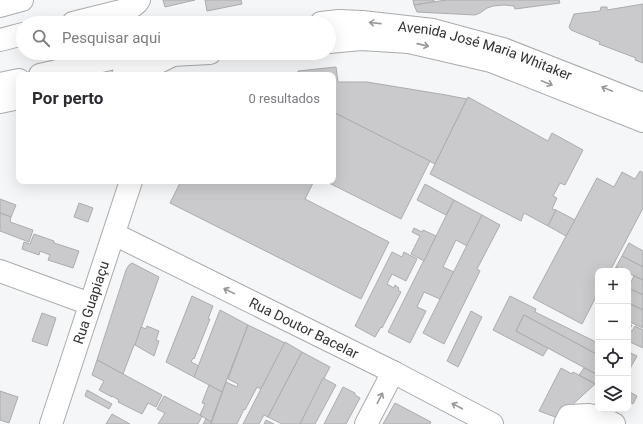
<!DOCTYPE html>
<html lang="pt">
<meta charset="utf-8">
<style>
body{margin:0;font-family:Roboto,sans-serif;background:#f7f7f7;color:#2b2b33}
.controls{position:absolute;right:12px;bottom:12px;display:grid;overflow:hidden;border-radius:8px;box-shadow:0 4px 16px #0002}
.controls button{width:36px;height:36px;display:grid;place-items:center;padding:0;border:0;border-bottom:1px solid #e1e1e2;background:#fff;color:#2b2b33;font:20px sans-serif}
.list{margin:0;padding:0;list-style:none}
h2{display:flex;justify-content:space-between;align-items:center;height:52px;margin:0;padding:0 16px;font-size:17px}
h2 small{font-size:13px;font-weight:400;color:#7c7c81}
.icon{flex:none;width:22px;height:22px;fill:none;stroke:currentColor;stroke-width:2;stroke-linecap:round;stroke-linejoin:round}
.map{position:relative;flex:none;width:643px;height:424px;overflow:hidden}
.search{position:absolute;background:#fff;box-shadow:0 4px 16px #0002;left:16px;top:16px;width:320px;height:44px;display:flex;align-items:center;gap:10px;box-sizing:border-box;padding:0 14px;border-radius:22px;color:#7c7c81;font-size:15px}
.panel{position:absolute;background:#fff;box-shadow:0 4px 16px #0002;left:16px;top:72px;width:320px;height:112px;border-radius:8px}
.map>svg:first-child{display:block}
.building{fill:#cacacc;stroke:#abacad}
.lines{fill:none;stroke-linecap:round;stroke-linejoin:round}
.minor-casing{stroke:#aaabac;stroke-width:24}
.minor{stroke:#fff;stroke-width:22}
.oneway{stroke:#989898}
.labels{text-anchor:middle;stroke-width:3;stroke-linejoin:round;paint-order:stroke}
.street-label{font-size:14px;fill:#323232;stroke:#fff}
</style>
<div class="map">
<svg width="643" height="424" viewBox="0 0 643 424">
<rect width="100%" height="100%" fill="#f5f6f7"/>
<!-- building -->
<g class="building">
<path d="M 163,0 L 195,0 L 165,7 Z"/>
<path d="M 205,0 L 241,0 L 242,4 L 207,11 Z"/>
<path d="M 413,0 L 434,0 L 434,2 L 414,5 Z"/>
<path d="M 446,0 L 559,0 L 560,3 L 515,9 L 514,6 L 504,5 L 493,6 L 487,8 L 480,13 L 475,15 L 417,12 L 414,5 Z"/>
<path d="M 643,4 L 643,63 L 635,60 L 636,58 L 599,44 L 600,42 L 571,30 L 569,27 L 574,14 L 600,11 L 601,7 L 607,7 L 607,10 Z"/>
<path d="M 336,67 L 338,82 L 367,82 L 446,95 L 467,99 L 435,164 L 333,112 L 333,75 L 298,75 L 298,71 Z"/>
<path d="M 468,97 L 548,141 L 552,133 L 583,150 L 565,185 L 560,183 L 553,196 L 557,198 L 552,209 L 556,210 L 548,226 L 524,213 L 521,221 L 430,174 Z"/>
<path d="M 333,112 L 430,161 L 401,219 L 325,181 L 333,181 Z"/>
<path d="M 640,171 L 643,173 L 643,208 L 610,271 L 598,271 L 598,293 L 582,324 L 533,298 L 597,178 L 614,187 L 622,172 L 635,179 Z"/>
<path d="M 181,181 L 314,181 L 305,199 L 389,242 L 361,299 L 170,203 Z"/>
<path d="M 425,184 L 454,200 L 446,215 L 417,200 Z"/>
<path d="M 0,199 L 16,205 L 11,217 L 0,213 Z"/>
<path d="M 454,200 L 482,215 L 467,246 L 456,240 L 443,267 L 454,272 L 440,299 L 424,292 L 417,307 L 426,311 L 410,343 L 388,332 Z"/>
<path d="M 79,203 L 93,208 L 88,222 L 74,217 Z"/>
<path d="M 556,210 L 575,220 L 566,236 L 548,226 Z"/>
<path d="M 0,213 L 11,217 L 10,222 L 33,230 L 29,242 L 0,231 Z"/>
<path d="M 482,215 L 500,225 L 477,269 L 480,271 L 444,344 L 423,333 Z"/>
<path d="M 414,228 L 422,232 L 423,230 L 436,236 L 424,261 L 411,254 L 420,236 L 412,232 Z"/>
<path d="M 34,234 L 54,241 L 54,243 L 79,251 L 73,268 L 48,260 L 50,255 L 40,251 L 39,255 L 22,249 L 24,242 L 30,244 Z"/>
<path d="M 629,243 L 643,251 L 643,267 L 622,256 Z"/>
<path d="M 392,252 L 402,257 L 404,252 L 417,259 L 406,281 L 392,274 L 387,284 L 394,288 L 395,285 L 399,288 L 398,290 L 401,292 L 382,328 L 381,327 L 375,337 L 355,326 Z"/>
<path d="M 622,256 L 643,267 L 643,280 L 628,273 L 628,271 L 625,271 L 616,267 Z"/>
<path d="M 132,263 L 159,277 L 135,345 L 134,345 L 123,374 L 97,360 L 126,270 L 129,265 Z"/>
<path d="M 616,267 L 625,271 L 614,271 Z"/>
<path d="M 634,276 L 643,280 L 643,295 L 628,288 Z"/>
<path d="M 628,288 L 643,295 L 643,310 L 628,303 Z"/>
<path d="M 192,296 L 213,306 L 208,319 L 210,319 L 194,359 L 193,358 L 191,362 L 199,366 L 194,377 L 166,362 Z"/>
<path d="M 510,296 L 536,309 L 535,312 L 598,343 L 598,355 L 524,315 L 516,331 L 548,348 L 543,356 L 493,330 Z"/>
<path d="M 628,303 L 643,310 L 643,328 L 628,321 Z"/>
<path d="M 220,310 L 248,325 L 222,392 L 194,377 Z"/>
<path d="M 471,311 L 482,317 L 458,367 L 447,361 Z"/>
<path d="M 42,313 L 56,318 L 47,346 L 32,341 Z"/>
<path d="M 524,315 L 598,355 L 598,375 L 516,331 Z"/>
<path d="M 628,323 L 632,325 L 629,330 L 632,331 L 635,326 L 643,330 L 643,348 L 628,341 Z"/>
<path d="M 248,325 L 285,343 L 261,389 L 257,387 L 245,410 L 244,409 L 237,424 L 211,424 L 226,382 L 237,387 L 238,384 L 228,379 Z"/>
<path d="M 147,326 L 159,331 L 156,340 L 159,341 L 154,356 L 135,345 L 141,327 L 146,329 Z"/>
<path d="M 285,342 L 302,352 L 268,417 L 264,415 L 259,424 L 243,424 Z"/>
<path d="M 302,352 L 330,367 L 300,424 L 282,424 L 268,417 Z"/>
<path d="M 628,352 L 637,356 L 628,372 Z"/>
<path d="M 97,360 L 162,395 L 156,407 L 148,403 L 142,414 L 118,402 L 119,400 L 112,396 L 112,397 L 99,390 L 104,381 L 92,375 Z"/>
<path d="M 561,368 L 572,374 L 573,372 L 595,384 L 558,418 L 539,411 Z"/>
<path d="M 584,368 L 598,375 L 598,385 L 579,375 Z"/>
<path d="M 323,378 L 336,385 L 315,424 L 300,424 Z"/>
<path d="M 209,385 L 222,392 L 211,422 L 200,415 L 205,404 L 202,403 Z"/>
<path d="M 343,387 L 355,393 L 355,395 L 360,398 L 346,424 L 324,424 Z"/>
<path d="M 87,390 L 112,404 L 109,409 L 85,396 Z"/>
<path d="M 0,391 L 18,397 L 9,423 L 0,420 Z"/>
<path d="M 628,391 L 637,396 L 633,404 L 628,401 Z"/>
<path d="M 164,396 L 202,416 L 198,424 L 158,424 L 165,413 L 157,409 Z"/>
<path d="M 395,403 L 431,422 L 430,424 L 383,424 Z"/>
<path d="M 112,414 L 130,424 L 106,424 Z"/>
<path d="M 206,419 L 211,422 L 211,424 L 203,424 Z"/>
<path d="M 266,420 L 274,424 L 264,424 Z"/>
</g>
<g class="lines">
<!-- minor casing -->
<g class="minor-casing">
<g id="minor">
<path d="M 0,6 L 22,0"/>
<path d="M 73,23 L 125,10 C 130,8 136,5 139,0"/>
<path id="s1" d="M 321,23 L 339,21 L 362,22 L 433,30 L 503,49 L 643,104"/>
<path d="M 0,40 L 23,34"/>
<path d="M 329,42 L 361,39 L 409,42 L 491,61 L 643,121"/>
<path d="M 141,53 L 171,55 L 210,53"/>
<path d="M 40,75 L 136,53"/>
<path d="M 123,75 L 141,71 L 173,55"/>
<path d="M 0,84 L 19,80"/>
<path d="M 0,102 L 19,98"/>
<path id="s2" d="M 114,234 L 393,372 L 492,424"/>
<path d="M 0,271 L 90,304"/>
<path id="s3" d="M 51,424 L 131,181"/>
<path d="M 366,424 L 393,372"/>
<path d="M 565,424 L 569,416 L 589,415 L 600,417 L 614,424"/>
</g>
</g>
<!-- minor -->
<use href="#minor" class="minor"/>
</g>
<!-- one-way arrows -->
<defs><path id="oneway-shaft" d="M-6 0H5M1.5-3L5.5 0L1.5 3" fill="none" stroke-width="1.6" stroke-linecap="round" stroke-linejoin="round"/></defs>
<g class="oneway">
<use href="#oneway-shaft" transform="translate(375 23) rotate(-174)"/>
<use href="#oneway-shaft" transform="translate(423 45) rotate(13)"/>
<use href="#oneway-shaft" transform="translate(547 83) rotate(22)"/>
<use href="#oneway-shaft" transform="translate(607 89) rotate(-158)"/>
<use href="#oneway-shaft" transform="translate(229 291) rotate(-154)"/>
<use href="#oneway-shaft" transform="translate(380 398) rotate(-63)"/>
<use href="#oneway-shaft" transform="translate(457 406) rotate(-152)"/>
</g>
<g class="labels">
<!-- street labels -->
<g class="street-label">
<text dy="5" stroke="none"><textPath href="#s1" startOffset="168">Avenida José Maria Whitaker</textPath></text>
<text dy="5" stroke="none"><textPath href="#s3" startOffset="128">Rua Guapiaçu</textPath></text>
<text dy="5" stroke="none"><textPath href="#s2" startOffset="212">Rua Doutor Bacelar</textPath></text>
</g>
</g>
</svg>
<div class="controls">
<button>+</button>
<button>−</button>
<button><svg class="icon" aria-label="locate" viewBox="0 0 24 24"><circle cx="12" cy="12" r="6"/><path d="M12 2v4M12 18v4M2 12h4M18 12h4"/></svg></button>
<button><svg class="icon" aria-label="layers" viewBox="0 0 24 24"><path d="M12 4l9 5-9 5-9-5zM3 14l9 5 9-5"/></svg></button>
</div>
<div class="search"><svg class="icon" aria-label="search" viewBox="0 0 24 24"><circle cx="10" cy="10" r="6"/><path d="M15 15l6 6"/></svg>Pesquisar aqui</div>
<section class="panel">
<h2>Por perto<small>0 resultados</small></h2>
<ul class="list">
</ul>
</section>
</div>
